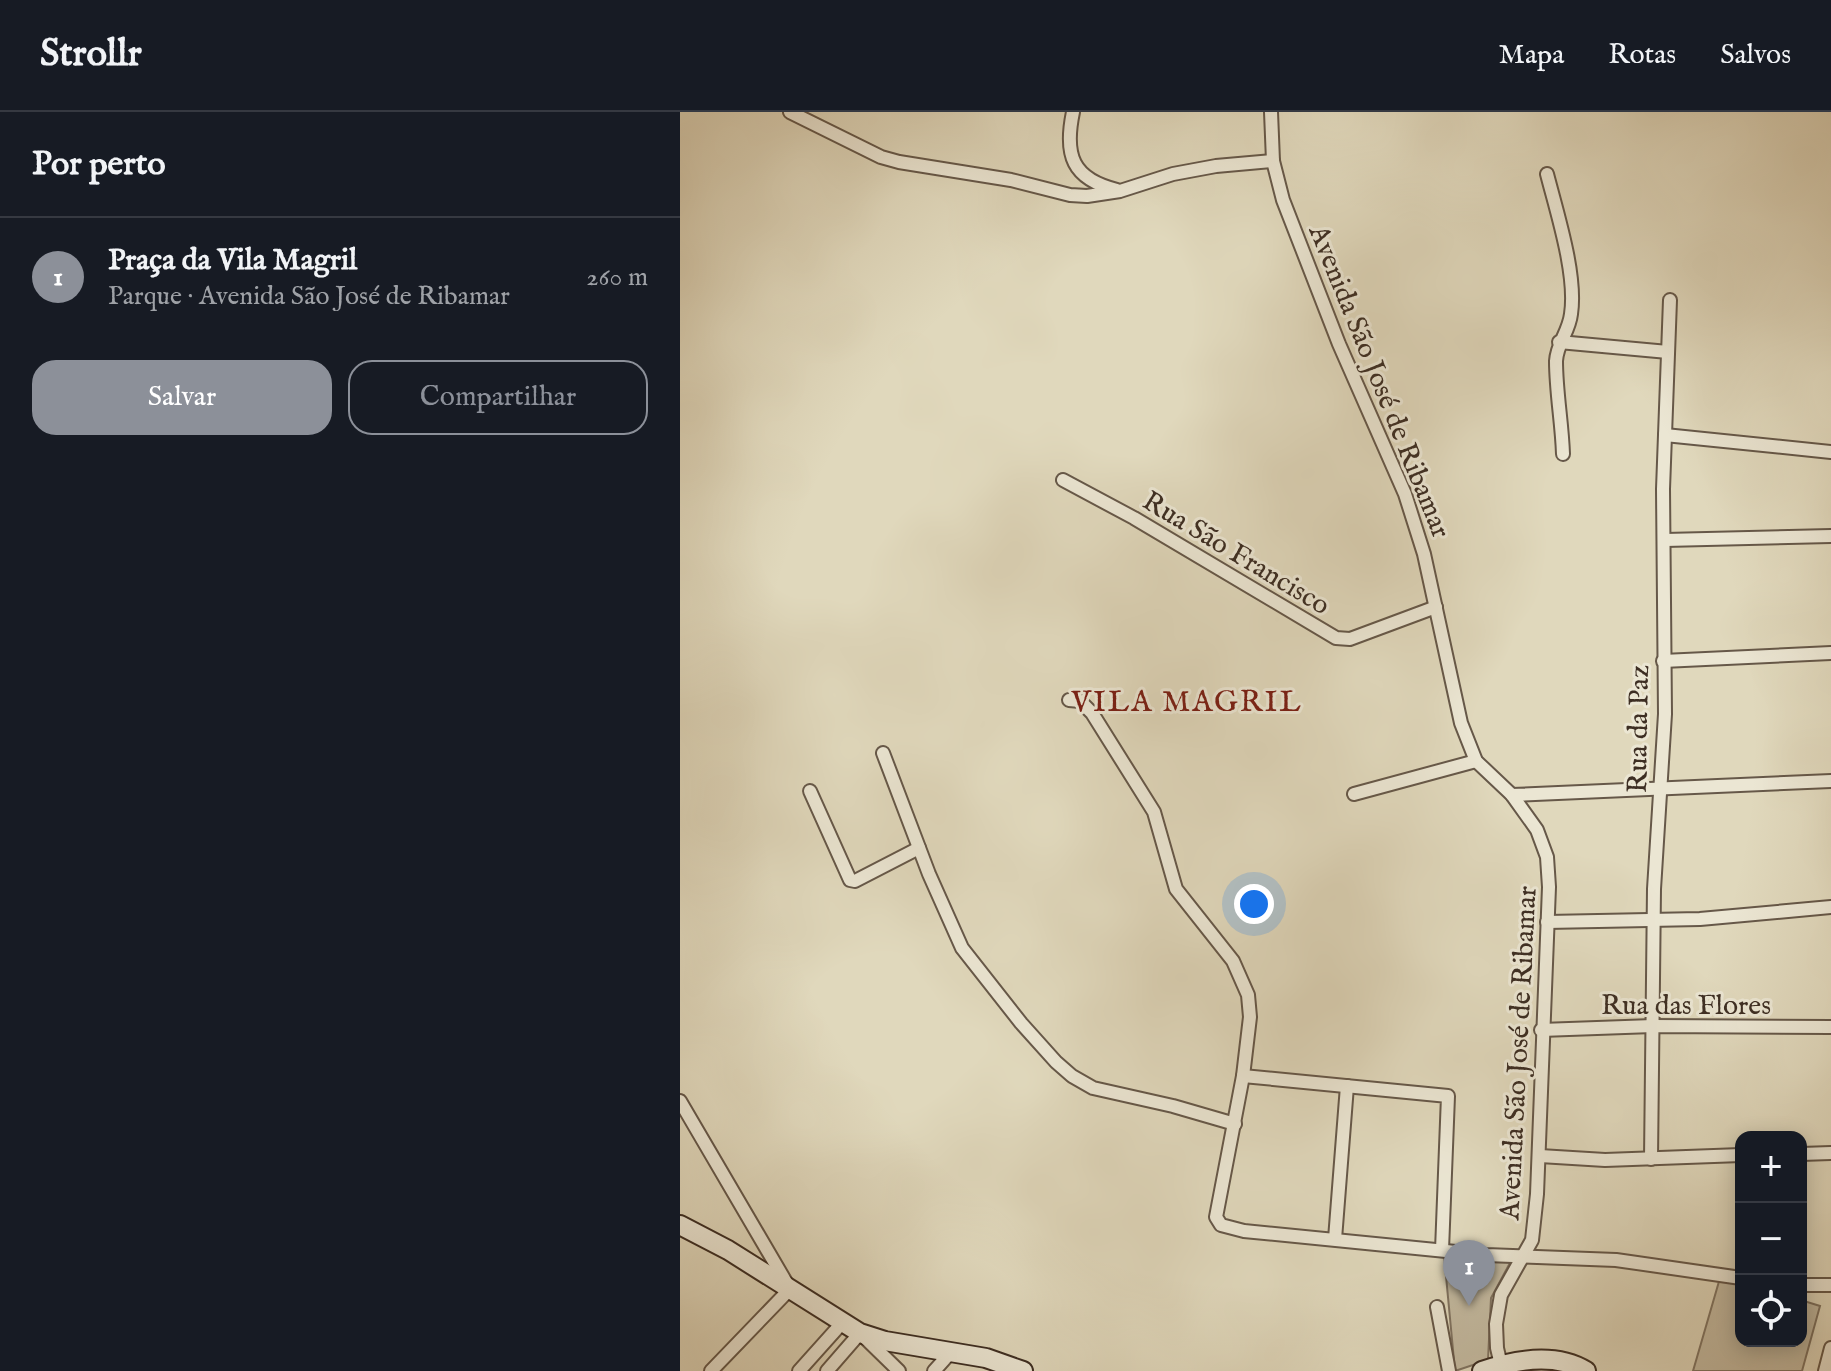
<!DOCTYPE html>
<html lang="pt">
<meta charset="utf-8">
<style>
body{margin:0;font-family:"IM FELL English",serif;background:#242831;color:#f1f3f6}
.controls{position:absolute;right:24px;bottom:24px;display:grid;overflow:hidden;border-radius:16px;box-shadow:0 4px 20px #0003}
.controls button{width:72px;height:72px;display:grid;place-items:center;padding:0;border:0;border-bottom:2px solid #363941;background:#171b24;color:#f1f3f6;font:40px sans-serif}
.you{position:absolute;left:574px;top:792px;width:28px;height:28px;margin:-20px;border:6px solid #fff;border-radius:50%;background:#1a73e8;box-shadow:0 0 0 12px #1a73e833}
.badge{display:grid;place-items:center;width:52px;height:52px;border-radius:50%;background:#8c9099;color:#fff;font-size:26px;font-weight:700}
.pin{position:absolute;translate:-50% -66px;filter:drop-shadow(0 2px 4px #0008)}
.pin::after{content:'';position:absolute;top:42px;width:28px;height:24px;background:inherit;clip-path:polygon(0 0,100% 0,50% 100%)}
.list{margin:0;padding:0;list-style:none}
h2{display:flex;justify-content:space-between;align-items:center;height:104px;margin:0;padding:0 32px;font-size:34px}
h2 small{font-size:26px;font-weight:400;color:#9ea1a6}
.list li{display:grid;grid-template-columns:52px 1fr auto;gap:24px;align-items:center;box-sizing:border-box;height:120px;padding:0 32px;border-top:2px solid #363941}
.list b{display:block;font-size:30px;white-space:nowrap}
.list p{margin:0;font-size:26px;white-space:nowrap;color:#9ea1a6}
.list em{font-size:26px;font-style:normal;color:#9ea1a6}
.actions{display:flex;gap:16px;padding:24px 32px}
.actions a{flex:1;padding:18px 0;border:2px solid #8c9099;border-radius:24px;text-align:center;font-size:28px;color:#8c9099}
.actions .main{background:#8c9099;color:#fff}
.icon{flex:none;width:44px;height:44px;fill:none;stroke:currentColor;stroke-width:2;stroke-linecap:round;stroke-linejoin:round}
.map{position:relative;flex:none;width:1151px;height:1259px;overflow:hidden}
header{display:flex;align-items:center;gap:48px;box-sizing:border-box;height:112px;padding:0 40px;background:#171b24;border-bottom:2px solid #363941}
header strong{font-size:38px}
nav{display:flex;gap:44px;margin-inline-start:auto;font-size:28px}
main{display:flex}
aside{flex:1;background:#171b24}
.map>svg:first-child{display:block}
.green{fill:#c4bba2;stroke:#807462;stroke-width:2}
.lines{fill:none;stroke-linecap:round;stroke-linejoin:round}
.minor-casing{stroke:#665849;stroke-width:16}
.secondary-casing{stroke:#3d2e23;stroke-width:22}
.minor{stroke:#ebe6d3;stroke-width:12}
.secondary{stroke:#ebe6d3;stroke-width:18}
.labels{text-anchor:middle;stroke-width:6;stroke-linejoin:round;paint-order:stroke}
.street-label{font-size:28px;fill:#3d2e23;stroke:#ebe6d3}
.neighbourhood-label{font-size:30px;letter-spacing:2px;fill:#7a1f14;stroke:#ebe6d3}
</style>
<header>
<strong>Strollr</strong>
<nav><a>Mapa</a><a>Rotas</a><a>Salvos</a></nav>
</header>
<main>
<aside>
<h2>Por perto<small></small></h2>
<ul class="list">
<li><span class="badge">1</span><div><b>Praça da Vila Magril</b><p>Parque · Avenida São José de Ribamar</p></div><em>260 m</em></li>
</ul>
<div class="actions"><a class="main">Salvar</a><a>Compartilhar</a></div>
</aside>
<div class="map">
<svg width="1151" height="1259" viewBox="0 0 1151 1259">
<rect width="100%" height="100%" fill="#e0d8bc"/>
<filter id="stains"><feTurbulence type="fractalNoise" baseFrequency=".0025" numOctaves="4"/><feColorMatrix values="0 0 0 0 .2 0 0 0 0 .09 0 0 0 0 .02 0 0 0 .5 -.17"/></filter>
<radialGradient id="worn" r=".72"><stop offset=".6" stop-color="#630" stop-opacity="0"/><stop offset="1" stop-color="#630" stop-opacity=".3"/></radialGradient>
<!-- green -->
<g class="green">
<path d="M 764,1143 L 831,1149 L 811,1186 L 808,1248 L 775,1259 Z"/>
<path d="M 1040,1166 L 1061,1172 L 1061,1229 L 1121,1229 L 1121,1188 L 1140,1194 L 1122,1259 L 1013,1259 Z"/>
</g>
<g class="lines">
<!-- minor casing -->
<g class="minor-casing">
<g id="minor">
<path d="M 110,0 L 201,45 L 219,50 L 331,68 L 390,83 L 407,84 L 440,79 L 493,62 L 536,54 L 593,49"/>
<path d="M 393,0 C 384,43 392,67 437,78"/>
<path d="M 591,0 L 593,49 L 603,88 L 659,232 L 725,382 L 744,442 L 781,611 L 796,649 L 832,683 L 857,718 L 867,745 L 869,775 L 857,1082 L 852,1128 L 821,1183 L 816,1212 L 817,1236 L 821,1253"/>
<path d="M 867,62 C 877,101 897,163 891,202 C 889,220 877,231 876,249 C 876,280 882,311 883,342"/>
<path d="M 879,230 L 988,240"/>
<path d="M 985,323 L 1151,340"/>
<path d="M 383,368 L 454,406 L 656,526 L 670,527 L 756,495"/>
<path d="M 985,428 L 1151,424"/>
<path d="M 983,549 L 1151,541"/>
<path d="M 389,588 L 400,589 L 412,601 L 474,700 L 496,777 L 553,849 L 568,883 L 570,905 L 563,964 L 536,1105 L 541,1113 L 564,1119 L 806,1143 L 936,1148 L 1061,1166"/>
<path d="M 203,641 L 249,762 L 282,836 L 341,911 L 376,950 L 392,964 L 413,976 L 493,994 L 555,1012"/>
<path d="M 130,679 L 170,768 L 175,769 L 239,736"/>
<path d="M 674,682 L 796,649"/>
<path d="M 832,683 L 1151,669"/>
<path d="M 867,810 L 1020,807 L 1151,795"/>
<path d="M 861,918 L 973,914 L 1151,915"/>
<path d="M 563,964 L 768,984 L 762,1138"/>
<path d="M 0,989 L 110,1177 L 31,1259"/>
<path d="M 1121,1042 L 1151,1041"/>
<path d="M 860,1044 L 925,1048 L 1061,1043"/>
<path d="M 971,1047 L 974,777 L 985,602 L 983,377 L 990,188"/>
<path d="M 655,1127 L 667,974"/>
<path d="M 1121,1173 L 1151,1173"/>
<path d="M 757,1195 L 769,1259"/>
<path d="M 119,1259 L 162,1211"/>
<path d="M 147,1259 L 180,1221 L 219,1259"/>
<path d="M 254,1259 L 271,1240"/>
<path d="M 1145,1259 L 1151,1236"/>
</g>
</g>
<!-- secondary casing -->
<g class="secondary-casing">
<g id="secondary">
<path d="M 0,1113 L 48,1138 L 180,1221 L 205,1229 L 306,1246 L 343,1259"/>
<path d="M 802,1259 C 834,1248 875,1240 906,1259"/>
</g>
</g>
<!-- minor -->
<use href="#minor" class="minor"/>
<!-- secondary -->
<use href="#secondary" class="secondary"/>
</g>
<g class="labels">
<!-- street labels -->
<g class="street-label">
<text transform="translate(701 269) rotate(68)" y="10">Avenida São José de Ribamar</text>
<text transform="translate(557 440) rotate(31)" y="10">Rua São Francisco</text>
<text transform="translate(957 617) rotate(-89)" y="10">Rua da Paz</text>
<text x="1006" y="902">Rua das Flores</text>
<text transform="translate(837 941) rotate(-87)" y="10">Avenida São José de Ribamar</text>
</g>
<!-- neighbourhood labels -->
<g class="neighbourhood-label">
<text x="507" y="599">VILA MAGRIL</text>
</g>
</g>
<rect width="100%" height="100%" filter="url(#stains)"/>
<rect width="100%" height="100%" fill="url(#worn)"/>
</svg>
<div class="controls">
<button>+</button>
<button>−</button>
<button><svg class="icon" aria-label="locate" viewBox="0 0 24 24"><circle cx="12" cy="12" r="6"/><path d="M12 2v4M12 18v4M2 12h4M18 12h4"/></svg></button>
</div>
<div class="you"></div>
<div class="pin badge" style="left:789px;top:1194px">1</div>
</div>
</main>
